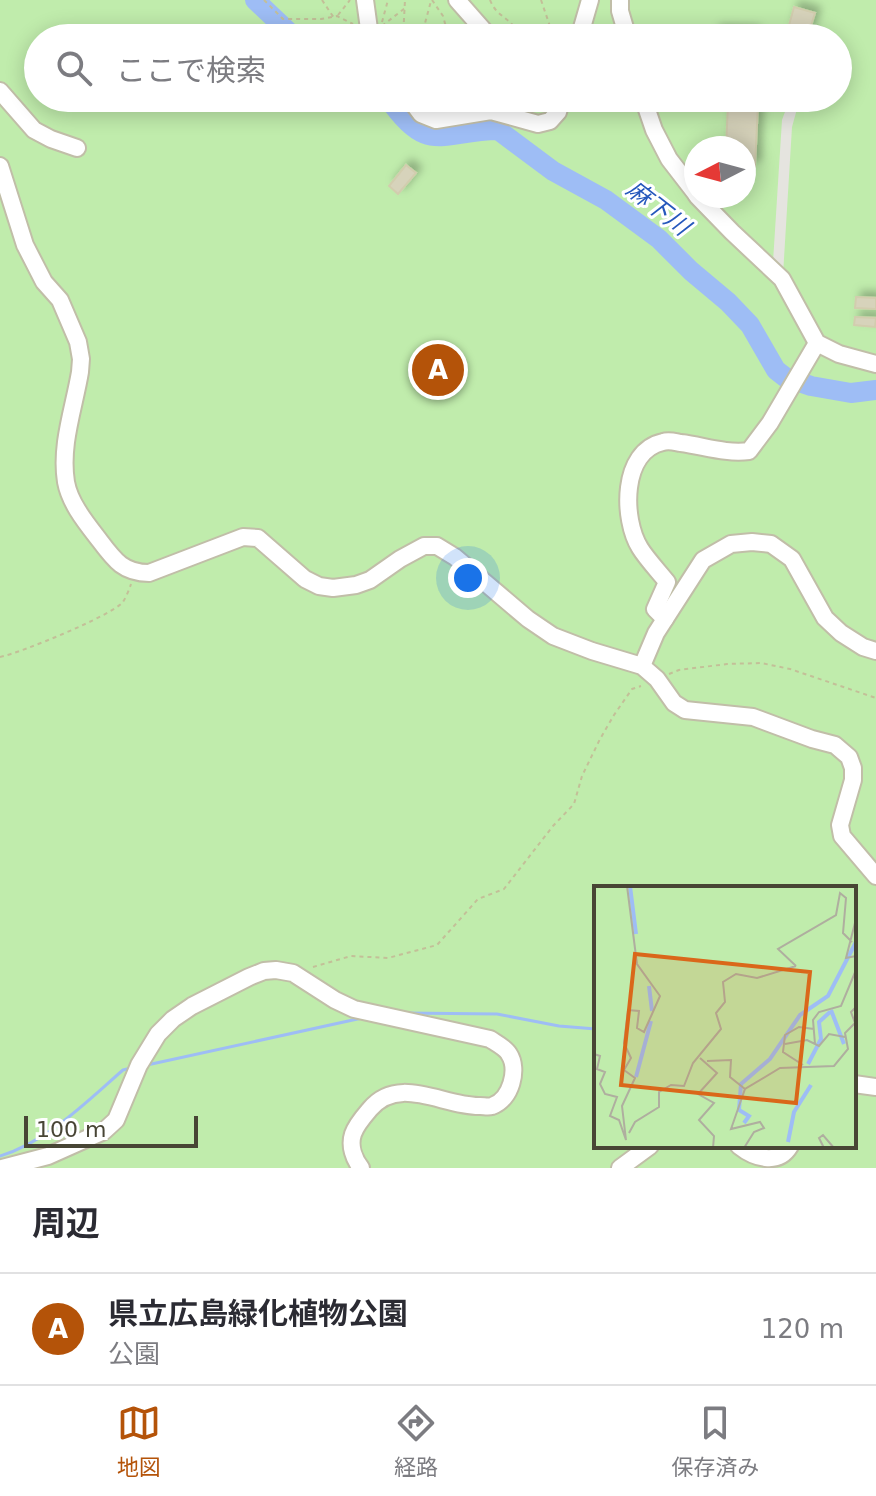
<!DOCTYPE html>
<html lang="ja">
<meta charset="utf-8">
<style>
body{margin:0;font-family:"DejaVu Sans","Noto Sans JP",sans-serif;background:#f7f7f7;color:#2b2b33}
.compass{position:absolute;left:684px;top:136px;width:72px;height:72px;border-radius:50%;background:#fff;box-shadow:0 4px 20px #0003;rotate:264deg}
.scale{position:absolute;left:24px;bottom:20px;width:174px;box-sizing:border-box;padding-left:8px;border:4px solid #484535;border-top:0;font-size:22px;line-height:28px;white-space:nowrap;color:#484535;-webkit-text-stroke:6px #fff;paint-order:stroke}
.you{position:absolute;left:468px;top:578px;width:28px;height:28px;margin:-20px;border:6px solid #fff;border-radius:50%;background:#1a73e8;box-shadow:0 0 0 12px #1a73e833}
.badge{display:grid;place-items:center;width:52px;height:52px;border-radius:50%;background:#b45309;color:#fff;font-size:26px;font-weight:700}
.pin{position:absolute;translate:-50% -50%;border:4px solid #fff;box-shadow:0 2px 8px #0006}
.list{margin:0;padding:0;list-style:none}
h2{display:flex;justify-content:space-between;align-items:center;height:104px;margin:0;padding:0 32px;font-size:34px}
h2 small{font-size:26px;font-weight:400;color:#7c7c81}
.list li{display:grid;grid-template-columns:52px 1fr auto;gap:24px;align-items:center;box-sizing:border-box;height:112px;padding:0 32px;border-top:2px solid #e1e1e2}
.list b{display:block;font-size:30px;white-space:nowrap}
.list p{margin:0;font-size:26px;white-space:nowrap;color:#7c7c81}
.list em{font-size:26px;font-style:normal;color:#7c7c81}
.icon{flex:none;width:44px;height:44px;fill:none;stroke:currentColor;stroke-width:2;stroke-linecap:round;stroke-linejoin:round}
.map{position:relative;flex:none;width:876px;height:1168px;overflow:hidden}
.search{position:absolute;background:#fff;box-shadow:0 4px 20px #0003;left:24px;right:24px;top:24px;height:88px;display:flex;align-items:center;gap:20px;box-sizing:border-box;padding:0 28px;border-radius:44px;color:#7c7c81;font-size:30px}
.sheet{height:216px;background:#fff}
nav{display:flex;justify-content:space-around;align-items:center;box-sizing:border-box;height:112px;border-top:2px solid #e1e1e2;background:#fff;font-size:22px;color:#7c7c81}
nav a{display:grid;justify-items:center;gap:4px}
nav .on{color:#b45309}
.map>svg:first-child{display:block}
.green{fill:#c0ecac;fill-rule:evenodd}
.parking{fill:#e5e4df}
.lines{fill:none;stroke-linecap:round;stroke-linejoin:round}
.stream{stroke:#9ebdf5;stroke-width:3}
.river{stroke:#9ebdf5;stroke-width:20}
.building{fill:#d7d3bb;stroke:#d2cdae;stroke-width:2;filter:url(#shadow)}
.minor-casing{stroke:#c1bea8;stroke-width:20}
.path{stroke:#c3bf98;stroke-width:2;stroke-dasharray:4 4;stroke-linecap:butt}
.minor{stroke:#fff;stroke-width:16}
.labels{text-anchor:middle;stroke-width:6;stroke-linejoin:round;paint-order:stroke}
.water-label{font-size:24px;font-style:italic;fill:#2658bc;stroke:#fff}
.inset-river{fill:none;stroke:#9ebdf5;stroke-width:4}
.inset-road{fill:none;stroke:#afae9f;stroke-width:2}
.view{fill:#da671a;fill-opacity:0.15;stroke:#da671a;stroke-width:4}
.inset-edge{fill:none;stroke:#484535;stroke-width:4}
</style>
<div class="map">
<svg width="876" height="1168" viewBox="0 0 876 1168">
<defs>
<filter id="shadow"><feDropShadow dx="5.5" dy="-5.5" stdDeviation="4" flood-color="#0004"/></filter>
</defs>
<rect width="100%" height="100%" fill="#f4f4e6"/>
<!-- green -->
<path class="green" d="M 0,0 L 876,0 L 876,1168 L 0,1168 ZM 38,38 L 838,38 L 838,98 L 38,98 ZM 696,148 L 744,148 L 744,196 L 696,196 ZM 596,888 L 854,888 L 854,1146 L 596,1146 Z"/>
<!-- parking -->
<path class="parking" d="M 790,98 L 800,98 L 792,127 L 783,275 L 773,262 L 782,120 Z"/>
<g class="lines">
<!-- stream -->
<g class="stream">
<path d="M 405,1013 L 497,1014 L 559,1026 L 596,1029"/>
<path d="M 147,1065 L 362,1018"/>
<path d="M 0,1156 C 48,1141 85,1103 123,1070 L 131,1068"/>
</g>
<!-- river -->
<g class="river">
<path d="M 255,0 L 293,36 L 298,38"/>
<path d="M 388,98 C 428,156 440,131 498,130 L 553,171 L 606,200 L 659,239 L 691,271 L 728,302 L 750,325 L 776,370 L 785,377 L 811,386 L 851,393 L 876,390"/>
</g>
</g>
<!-- building -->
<g class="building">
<path d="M 794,7 L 815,13 L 808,35 L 788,29 Z"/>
<path d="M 715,31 L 754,32 L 754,38 L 715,38 Z"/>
<path d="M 728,103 L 758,104 L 755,166 L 744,166 L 744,148 L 726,148 Z"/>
<path d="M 406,165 L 416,173 L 398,194 L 389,186 Z"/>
<path d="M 856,297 L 876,298 L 876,309 L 855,308 Z"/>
<path d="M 855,317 L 876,318 L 875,327 L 854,325 Z"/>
</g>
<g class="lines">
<!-- minor casing -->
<g class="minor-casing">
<g id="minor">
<path d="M 365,0 L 369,29 L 375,38"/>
<path d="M 457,0 L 487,34 L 488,38"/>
<path d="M 620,0 L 620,11 L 628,38"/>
<path d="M 579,38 L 590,0"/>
<path d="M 0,91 L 34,130 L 51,139 L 77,148"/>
<path d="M 409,98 L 421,114 L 436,120 L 491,111 L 538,124 L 550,121 L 558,112 L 562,98"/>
<path d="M 643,98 L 654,130 L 669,159 L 696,194"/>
<path d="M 0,166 L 25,245 L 44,282 L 60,300 L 78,342 L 81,359 L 80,372 C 74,408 60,445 66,482 C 70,504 87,524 100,541 C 115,561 124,573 149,573 L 243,537 L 258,538 L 305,579 L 319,586 L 333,588 L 356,585 L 370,580 L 400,559 L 424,546 L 437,546 L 455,557 L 528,619 L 553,636 L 592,651 L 642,666 L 657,679 L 674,703 L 685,710 L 753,717 L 812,739 L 835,745 L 849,757 L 853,768 L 853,780 L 840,825 L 842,836 L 876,876"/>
<path d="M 697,196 L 732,232 L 782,279 L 817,343 L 839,354 L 876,364"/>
<path d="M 665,619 L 655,609 L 667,582 C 659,572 646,558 640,548 C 622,519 621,451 663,442 C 669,440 675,442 681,443 C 704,446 726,454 749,451 L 770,423 L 817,343"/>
<path d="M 642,666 L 656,633 L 703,560 L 731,544 L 752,542 L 771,544 L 792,559 L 825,618 L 841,633 L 863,647 L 876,651"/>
<path d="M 854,1084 L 876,1087"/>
<path d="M 739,1146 C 754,1158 778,1166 790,1146"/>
<path d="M 2,1168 L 48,1156 L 104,1131 L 116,1120 L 139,1065 L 158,1034 L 173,1019 L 192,1006 L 249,977 L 264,971 L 276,970 L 293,973 L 335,1000 L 354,1009 L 490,1039 C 496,1043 506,1048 509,1054 C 519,1069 511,1100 492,1106 C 488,1107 484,1106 480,1106 C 444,1107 399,1074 370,1109 C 364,1116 356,1125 353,1134 C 349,1146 354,1159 361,1168"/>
<path d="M 620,1168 L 650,1146"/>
</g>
</g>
<!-- path -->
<g class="path">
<path d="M 264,0 L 283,19 L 321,19 L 337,16 L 353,24"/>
<path d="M 322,0 L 334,18"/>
<path d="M 432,0 L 443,16 L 446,27 L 463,38"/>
<path d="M 490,0 C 498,20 513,16 519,38"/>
<path d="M 541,0 L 554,38"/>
<path d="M 338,15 L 350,0"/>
<path d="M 382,22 L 388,0"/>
<path d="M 382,26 L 405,8"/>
<path d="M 519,29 L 530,38"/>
<path d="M 403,38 L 405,0"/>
<path d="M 421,38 L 431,1"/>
<path d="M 440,38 L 445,28"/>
<path d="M 430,98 L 444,102 L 461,98"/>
<path d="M 527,98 L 527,108"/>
<path d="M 0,657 C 20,653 111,616 123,602 C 126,597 129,590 131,584"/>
<path d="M 669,674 L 679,670 L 727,664 L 761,663 L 790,669 L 876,698"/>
<path d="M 313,967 L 351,956 L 388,958 L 437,945 L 478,899 L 504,889 L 553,826 L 574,804 L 582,776 L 600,739 L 614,715 L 632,689 L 641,686"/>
</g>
<!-- minor -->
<use href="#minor" class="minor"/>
</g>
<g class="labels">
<!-- water labels -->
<g class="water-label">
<text transform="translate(658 208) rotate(38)" y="8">麻下川</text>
</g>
</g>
<!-- overview -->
<g transform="translate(594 886)">
<rect width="262" height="262" fill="#f4f4e6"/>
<path d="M 0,0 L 262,0 L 262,262 L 0,262 Z" fill="#c0ecac"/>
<path class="inset-river" d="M 36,0 L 42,48M 55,100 L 58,125M 237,124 L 250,158M 214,178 L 227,153 L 225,136 L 236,126M 42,191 L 57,135M 150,237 L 155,230 L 145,224 L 147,198 L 176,173 L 206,129 L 234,110 L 262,56M 194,256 L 200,226 L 217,199"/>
<path class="inset-road" d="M 262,33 L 252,72 L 262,70M 202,80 L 184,63 L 242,29 L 246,7 L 252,12 L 249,47 L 258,56M 191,158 L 213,154 L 225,160 L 235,148 L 251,151M 221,158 L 219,134 L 225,126 L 247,120 L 262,84M 0,168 L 6,170 L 3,183 L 11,186 L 6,198 L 11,208 L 23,211 L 16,230 L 25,234 L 32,254 L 28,220 L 41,192 L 30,184 L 37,172 L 30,157 L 34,124 L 45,125 L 43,142 L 50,146 L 66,110 L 43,78 L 33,0M 106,172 L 123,187 L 104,208 L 120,217 L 105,234 L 120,250 L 119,262M 113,175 L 137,174 L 136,191 L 151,203M 209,179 L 189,166 L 191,149 L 205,141 L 220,143M 35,247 L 41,236 L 65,221 L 65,206 L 77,199 L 90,200 L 99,177 L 127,143 L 122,127 L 131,116 L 129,96 L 142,88 L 163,92 L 202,80M 150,262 L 160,246 L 170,242 L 166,236 L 137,243 L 151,203 L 186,182 L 240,180 L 254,163 L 251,147 L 261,137 L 257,126 L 262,121M 230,262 L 225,252 L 229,249 L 240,262"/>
<path class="view" d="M 41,68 L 216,86 L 202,217 L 27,199 Z"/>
<rect width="262" height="262" class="inset-edge"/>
</g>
</svg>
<svg class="compass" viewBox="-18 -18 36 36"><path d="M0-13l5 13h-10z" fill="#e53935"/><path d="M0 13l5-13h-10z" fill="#7c7c81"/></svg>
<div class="scale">100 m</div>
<div class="you"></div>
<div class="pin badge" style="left:438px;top:370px">A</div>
<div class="search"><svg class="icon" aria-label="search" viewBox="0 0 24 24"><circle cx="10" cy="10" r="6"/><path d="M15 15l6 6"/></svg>ここで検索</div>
</div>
<section class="sheet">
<h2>周辺<small></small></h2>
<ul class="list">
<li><span class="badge">A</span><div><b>県立広島緑化植物公園</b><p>公園</p></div><em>120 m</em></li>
</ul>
</section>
<nav>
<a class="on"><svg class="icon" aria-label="map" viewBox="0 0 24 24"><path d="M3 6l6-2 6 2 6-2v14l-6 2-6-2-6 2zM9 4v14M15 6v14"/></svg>地図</a>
<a><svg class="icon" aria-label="directions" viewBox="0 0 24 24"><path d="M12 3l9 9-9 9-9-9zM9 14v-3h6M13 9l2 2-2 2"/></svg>経路</a>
<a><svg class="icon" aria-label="saved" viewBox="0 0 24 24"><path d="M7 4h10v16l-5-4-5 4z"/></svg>保存済み</a>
</nav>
